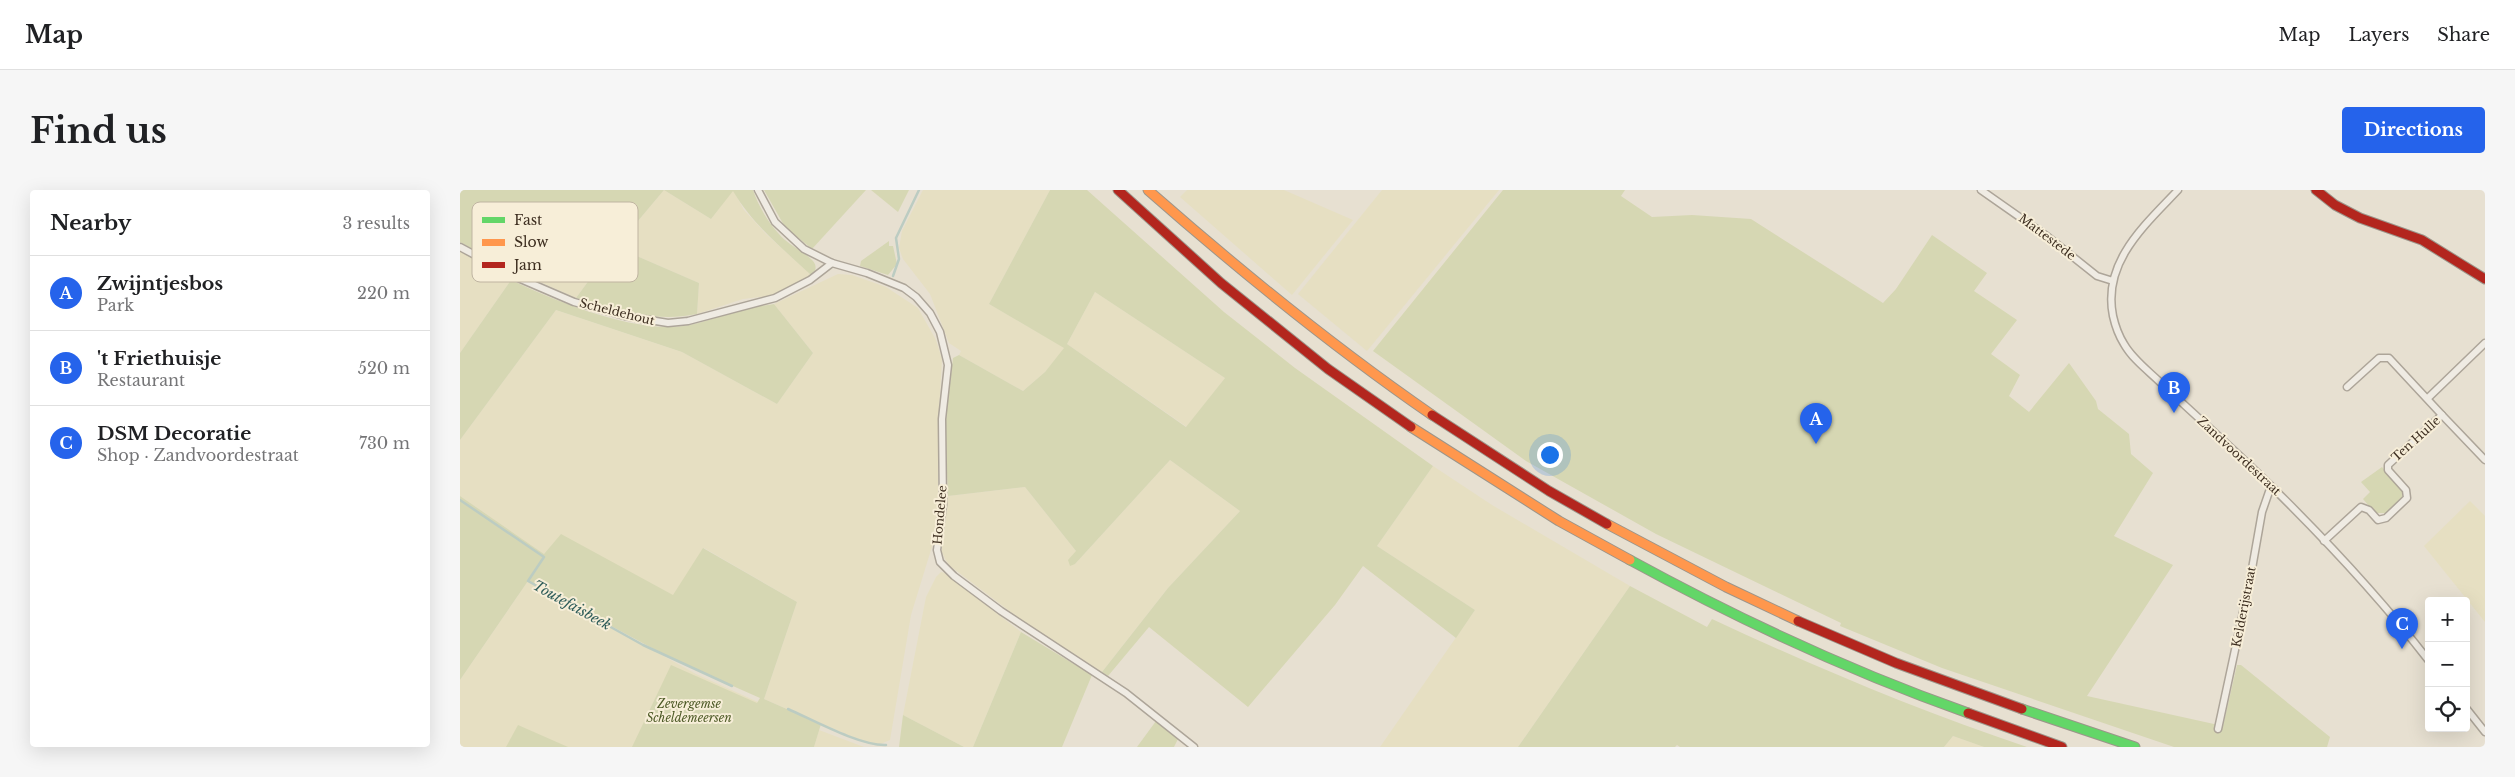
<!DOCTYPE html>
<meta charset="utf-8">
<style>
body{margin:0;font-family:"Libre Baskerville",serif;background:#f6f6f6;color:#202124}
.controls{position:absolute;right:15px;bottom:15px;display:grid;overflow:hidden;border-radius:5px;box-shadow:0 5px 20px #0002}
.controls button{width:45px;height:45px;display:grid;place-items:center;padding:0;border:0;border-bottom:1px solid #e0e0e0;background:#fff;color:#202124;font:25px sans-serif}
.you{position:absolute;left:1089px;top:264px;width:18px;height:18px;margin:-12px;border:4px solid #fff;border-radius:50%;background:#1a73e8;box-shadow:0 0 0 8px #1a73e833}
.badge{display:grid;place-items:center;width:32px;height:32px;border-radius:50%;background:#2563eb;color:#fff;font-size:16px;font-weight:700}
.pin{position:absolute;translate:-50% -41px;filter:drop-shadow(0 1px 2px #0008)}
.pin::after{content:'';position:absolute;top:26px;width:18px;height:15px;background:inherit;clip-path:polygon(0 0,100% 0,50% 100%)}
.list{margin:0;padding:0;list-style:none}
h2{display:flex;justify-content:space-between;align-items:center;height:65px;margin:0;padding:0 20px;font-size:21px}
h2 small{font-size:16px;font-weight:400;color:#757577}
.list li{display:grid;grid-template-columns:32px 1fr auto;gap:15px;align-items:center;box-sizing:border-box;height:75px;padding:0 20px;border-top:1px solid #e0e0e0}
.list b{display:block;font-size:19px;white-space:nowrap}
.list p{margin:0;font-size:16px;white-space:nowrap;color:#757577}
.list em{font-size:16px;font-style:normal;color:#757577}
.icon{flex:none;width:28px;height:28px;fill:none;stroke:currentColor;stroke-width:2;stroke-linecap:round;stroke-linejoin:round}
.map{position:relative;flex:none;width:2025px;height:557px;overflow:hidden;border-radius:5px}
header{display:flex;align-items:center;gap:30px;box-sizing:border-box;height:70px;padding:0 25px;background:#fff;border-bottom:1px solid #e0e0e0}
header strong{font-size:24px}
nav{display:flex;gap:28px;margin-inline-start:auto;font-size:18px}
.intro{display:flex;align-items:center;justify-content:space-between;box-sizing:border-box;height:120px;padding:0 30px}
h1{margin:0;font-size:35px}
.button{padding:12px 22px;border-radius:5px;background:#2563eb;color:#fff;font-size:18px;font-weight:700}
main{display:flex;gap:30px;padding:0 30px}
aside{flex:1;background:#fff;border-radius:5px;box-shadow:0 5px 20px #0002}
.map>svg:first-child{display:block}
.farmland{fill:#e6dfc2}
.green{fill:#d6d7b3;fill-rule:evenodd}
.lines{fill:none;stroke-linecap:round;stroke-linejoin:round}
.stream{stroke:#bcccc2;stroke-width:2.5}
.street-casing{stroke:#ada599;stroke-width:9}
.fast-casing{stroke:#9c958a;stroke-width:11}
.slow-casing{stroke:#9c958a;stroke-width:11}
.jam-casing{stroke:#9c958a;stroke-width:11}
.street{stroke:#efebe3;stroke-width:6}
.fast{stroke:#63d668;stroke-width:9}
.slow{stroke:#ff974d;stroke-width:9}
.jam{stroke:#b3261e;stroke-width:9}
.labels{text-anchor:middle;stroke-width:4;stroke-linejoin:round;paint-order:stroke}
.street-label{font-size:12px;fill:#3d2e20;stroke:#f7eed8}
.park-label{font-size:12px;font-style:italic;fill:#4d5a26;stroke:#f7eed8}
.water-label{font-size:14px;font-style:italic;fill:#2f5d5a;stroke:#f7eed8}
.key{fill:#f7eed8;stroke:#bfb4a1;stroke-width:1}
.key-label{font-size:14px;fill:#3d2e20}
</style>
<header>
<strong>Map</strong>
<nav><a>Map</a><a>Layers</a><a>Share</a></nav>
</header>
<div class="intro"><h1>Find us</h1><a class="button">Directions</a></div>
<main>
<aside>
<h2>Nearby<small>3 results</small></h2>
<ul class="list">
<li><span class="badge">A</span><div><b>Zwijntjesbos</b><p>Park</p></div><em>220 m</em></li>
<li><span class="badge">B</span><div><b>'t Friethuisje</b><p>Restaurant</p></div><em>520 m</em></li>
<li><span class="badge">C</span><div><b>DSM Decoratie</b><p>Shop · Zandvoordestraat</p></div><em>730 m</em></li>
</ul>
</aside>
<div class="map">
<svg width="2025" height="557" viewBox="0 0 2025 557">
<rect width="100%" height="100%" fill="#e7e0d1"/>
<!-- farmland -->
<g class="farmland">
<path d="M 204,0 L 251,29 L 273,0 L 284,20 L 306,44 L 351,85 L 316,105 L 283,109 L 237,124 L 239,93 L 156,57 Z"/>
<path d="M 463,0 L 590,0 L 529,114 L 605,158 L 585,182 L 563,201 L 499,165 L 501,161 L 489,153 L 470,104 L 443,69 L 439,58 L 442,41 Z"/>
<path d="M 727,0 L 824,0 L 893,30 L 832,105 L 720,7 Z"/>
<path d="M 922,0 L 1039,0 L 907,161 L 838,104 Z"/>
<path d="M 83,21 L 149,63 L 116,108 L 44,76 Z"/>
<path d="M 0,61 L 51,90 L 0,163 Z"/>
<path d="M 378,84 L 392,85 L 426,97 L 458,118 L 476,150 L 482,169 L 478,239 L 478,318 L 474,350 L 451,425 L 430,550 L 418,555 L 402,551 L 304,509 L 337,412 L 244,358 L 214,406 L 101,345 L 84,364 L 0,306 L 0,250 L 96,120 L 222,162 L 317,214 L 353,163 L 314,114 Z"/>
<path d="M 635,102 L 765,188 L 727,237 L 607,154 Z"/>
<path d="M 710,270 L 780,321 L 708,398 L 642,482 L 560,429 L 490,376 L 485,369 L 482,362 L 482,350 L 488,306 L 565,297 L 616,361 L 615,374 Z"/>
<path d="M 973,276 L 1032,315 L 1170,396 L 1058,557 L 920,557 L 1015,420 L 917,356 Z"/>
<path d="M 2010,311 L 2025,326 L 2025,432 L 1964,356 Z"/>
<path d="M 481,382 L 485,383 L 561,442 L 513,557 L 504,557 L 443,525 L 466,407 L 476,387 Z"/>
<path d="M 68,391 L 236,484 L 298,512 L 282,557 L 0,557 L 0,490 Z"/>
<path d="M 359,540 L 404,557 L 354,557 Z"/>
<path d="M 1493,546 L 1524,557 L 1484,557 Z"/>
</g>
<!-- green -->
<g class="green">
<path d="M 0,0 L 204,0 L 156,57 L 239,93 L 237,124 C 192,133 158,119 116,108 L 149,63 L 83,21 L 44,76 L 0,52 Z"/>
<path d="M 204,0 L 293,0 C 299,18 311,37 325,50 C 333,57 346,63 353,71 C 356,75 356,77 355,82 L 351,85 C 322,58 293,35 273,1 L 251,29 Z"/>
<path d="M 304,0 L 406,0 L 352,59 L 325,37 Z"/>
<path d="M 411,0 L 449,0 L 438,22 Z"/>
<path d="M 590,0 L 627,0 L 764,122 L 835,178 L 973,276 L 917,356 L 1015,420 L 996,448 L 903,376 L 875,415 L 788,517 L 689,437 L 648,486 L 642,482 L 708,398 L 780,321 L 710,270 L 615,374 L 610,376 L 608,370 L 616,361 L 565,297 L 488,306 L 485,236 L 493,168 L 499,165 L 563,201 L 585,182 L 604,158 L 529,114 ZM 635,102 L 765,188 L 726,237 L 607,154 Z"/>
<path d="M 1043,0 L 1165,0 L 1161,6 L 1192,27 L 1232,25 L 1291,29 L 1423,113 L 1436,99 L 1472,45 L 1527,83 L 1514,101 L 1557,130 L 1531,164 L 1560,185 L 1549,206 L 1569,222 L 1609,173 L 1636,211 L 1638,219 L 1669,244 L 1671,264 L 1693,283 L 1654,346 L 1713,375 L 1627,506 L 1763,536 L 1777,475 L 1781,475 L 1870,547 L 1867,557 L 1714,557 L 1482,478 L 1380,436 L 1381,433 L 1196,344 L 1066,271 L 913,161 Z"/>
<path d="M 429,51 L 429,56 L 433,56 L 437,74 L 428,85 L 400,76 L 401,71 Z"/>
<path d="M 51,90 C 98,112 173,143 224,136 C 245,133 264,124 283,119 C 293,116 304,116 314,114 L 353,163 L 317,214 L 222,162 L 96,120 L 0,250 L 0,163 Z"/>
<path d="M 1922,277 L 1942,300 L 1942,309 L 1927,323 L 1915,323 L 1903,309 L 1910,302 L 1901,292 Z"/>
<path d="M 0,306 L 84,364 L 101,344 L 213,405 L 243,358 L 337,412 L 304,509 L 361,534 L 354,557 L 172,557 L 211,475 L 297,513 L 300,508 L 214,470 L 68,391 L 0,490 Z"/>
<path d="M 1170,396 L 1247,437 L 1252,429 C 1355,477 1459,521 1567,557 L 1524,557 L 1493,546 L 1484,557 L 1220,557 L 1217,555 L 1215,557 L 1058,557 Z"/>
<path d="M 561,442 L 632,485 L 602,557 L 513,557 Z"/>
<path d="M 443,525 L 504,557 L 439,557 Z"/>
<path d="M 696,531 L 718,549 L 714,557 L 677,557 Z"/>
<path d="M 58,535 L 108,557 L 46,557 Z"/>
</g>
<g class="lines">
<!-- stream -->
<g class="stream">
<path d="M 433,86 L 439,69 L 436,48 L 459,0"/>
<path d="M 0,310 L 84,367 L 68,391 L 183,455 L 272,496"/>
<path d="M 328,519 C 353,530 400,556 426,555"/>
</g>
<!-- street casing -->
<g class="street-casing">
<g id="street">
<path d="M 298,0 L 315,32 L 344,59 L 372,73 L 407,83 L 444,98 L 456,107 L 470,123 L 480,142 L 488,175 L 482,229 L 483,315 L 477,360 L 480,372 L 494,386 L 541,421 L 666,503 L 734,557"/>
<path d="M 1521,0 L 1588,47 L 1637,86 L 1653,91"/>
<path d="M 1718,0 C 1685,35 1642,72 1653,126 C 1655,135 1659,146 1664,154 C 1673,170 1690,182 1703,195 C 1739,229 1776,261 1811,296 C 1867,351 1921,409 1969,471"/>
<path d="M 0,57 L 56,87 L 114,112 L 165,126 L 208,133 L 228,131 L 315,108 L 350,90 L 372,73"/>
<path d="M 1887,197 L 1919,168 L 1929,168 L 1982,225"/>
<path d="M 1968,208 L 2025,153"/>
<path d="M 1864,351 L 1901,317 L 1909,320 L 1918,330 L 1926,328 L 1947,308 L 1946,300 L 1928,280 L 1928,275 L 1982,225 L 2025,270"/>
<path d="M 2006,518 L 2025,542"/>
<path d="M 1758,539 L 1790,390 L 1802,322 L 1811,296"/>
</g>
</g>
<!-- fast casing -->
<g class="fast-casing">
<g id="fast">
<path d="M 1170,370 C 1278,429 1392,482 1508,523"/>
<path d="M 1562,519 L 1675,557"/>
</g>
</g>
<!-- slow casing -->
<g class="slow-casing">
<g id="slow">
<path d="M 688,0 C 779,80 872,156 972,225"/>
<path d="M 951,237 L 1099,331 L 1170,370"/>
<path d="M 1147,334 L 1266,397 L 1338,431"/>
</g>
</g>
<!-- jam casing -->
<g class="jam-casing">
<g id="jam">
<path d="M 658,0 L 761,93 L 868,179 L 951,237"/>
<path d="M 1856,0 L 1875,15 L 1900,28 L 1962,50 L 2025,89"/>
<path d="M 972,225 L 1089,301 L 1147,334"/>
<path d="M 1338,431 L 1436,473 L 1562,519"/>
<path d="M 1508,523 L 1602,557"/>
</g>
</g>
<!-- street -->
<use href="#street" class="street"/>
<!-- fast -->
<use href="#fast" class="fast"/>
<!-- slow -->
<use href="#slow" class="slow"/>
<!-- jam -->
<use href="#jam" class="jam"/>
</g>
<g class="labels">
<!-- street labels -->
<g class="street-label">
<text transform="translate(1587 47) rotate(37)" y="4">Mattestede</text>
<text transform="translate(157 122) rotate(14)" y="4">Scheldehout</text>
<text transform="translate(1956 249) rotate(-42)" y="4">Ten Hulle</text>
<text transform="translate(1779 266) rotate(43)" y="4">Zandvoordestraat</text>
<text transform="translate(480 325) rotate(-85)" y="4">Hondelee</text>
<text transform="translate(1784 417) rotate(-79)" y="4">Kelderijstraat</text>
</g>
<!-- park labels -->
<g class="park-label">
<text x="229" y="518">Zevergemse<tspan x="229" dy="14">Scheldemeersen</tspan></text>
</g>
<!-- water labels -->
<g class="water-label">
<text transform="translate(112 415) rotate(29)" y="5">Toutefaisbeek</text>
</g>
</g>
<!-- legend -->
<rect x="12" y="12" width="166" height="80" rx="8" class="key"/>
<rect x="22" y="27" width="23" height="6" fill="#63d668"/>
<rect x="22" y="49" width="23" height="7" fill="#ff974d"/>
<rect x="22" y="72" width="23" height="6" fill="#b3261e"/>
<g class="key-label">
<text x="54" y="35">Fast</text>
<text x="54" y="57">Slow</text>
<text x="54" y="80">Jam</text>
</g>
</svg>
<div class="controls">
<button>+</button>
<button>−</button>
<button><svg class="icon" aria-label="locate" viewBox="0 0 24 24"><circle cx="12" cy="12" r="6"/><path d="M12 2v4M12 18v4M2 12h4M18 12h4"/></svg></button>
</div>
<div class="you"></div>
<div class="pin badge" style="left:1356px;top:254px">A</div>
<div class="pin badge" style="left:1714px;top:223px">B</div>
<div class="pin badge" style="left:1942px;top:459px">C</div>
</div>
</main>
